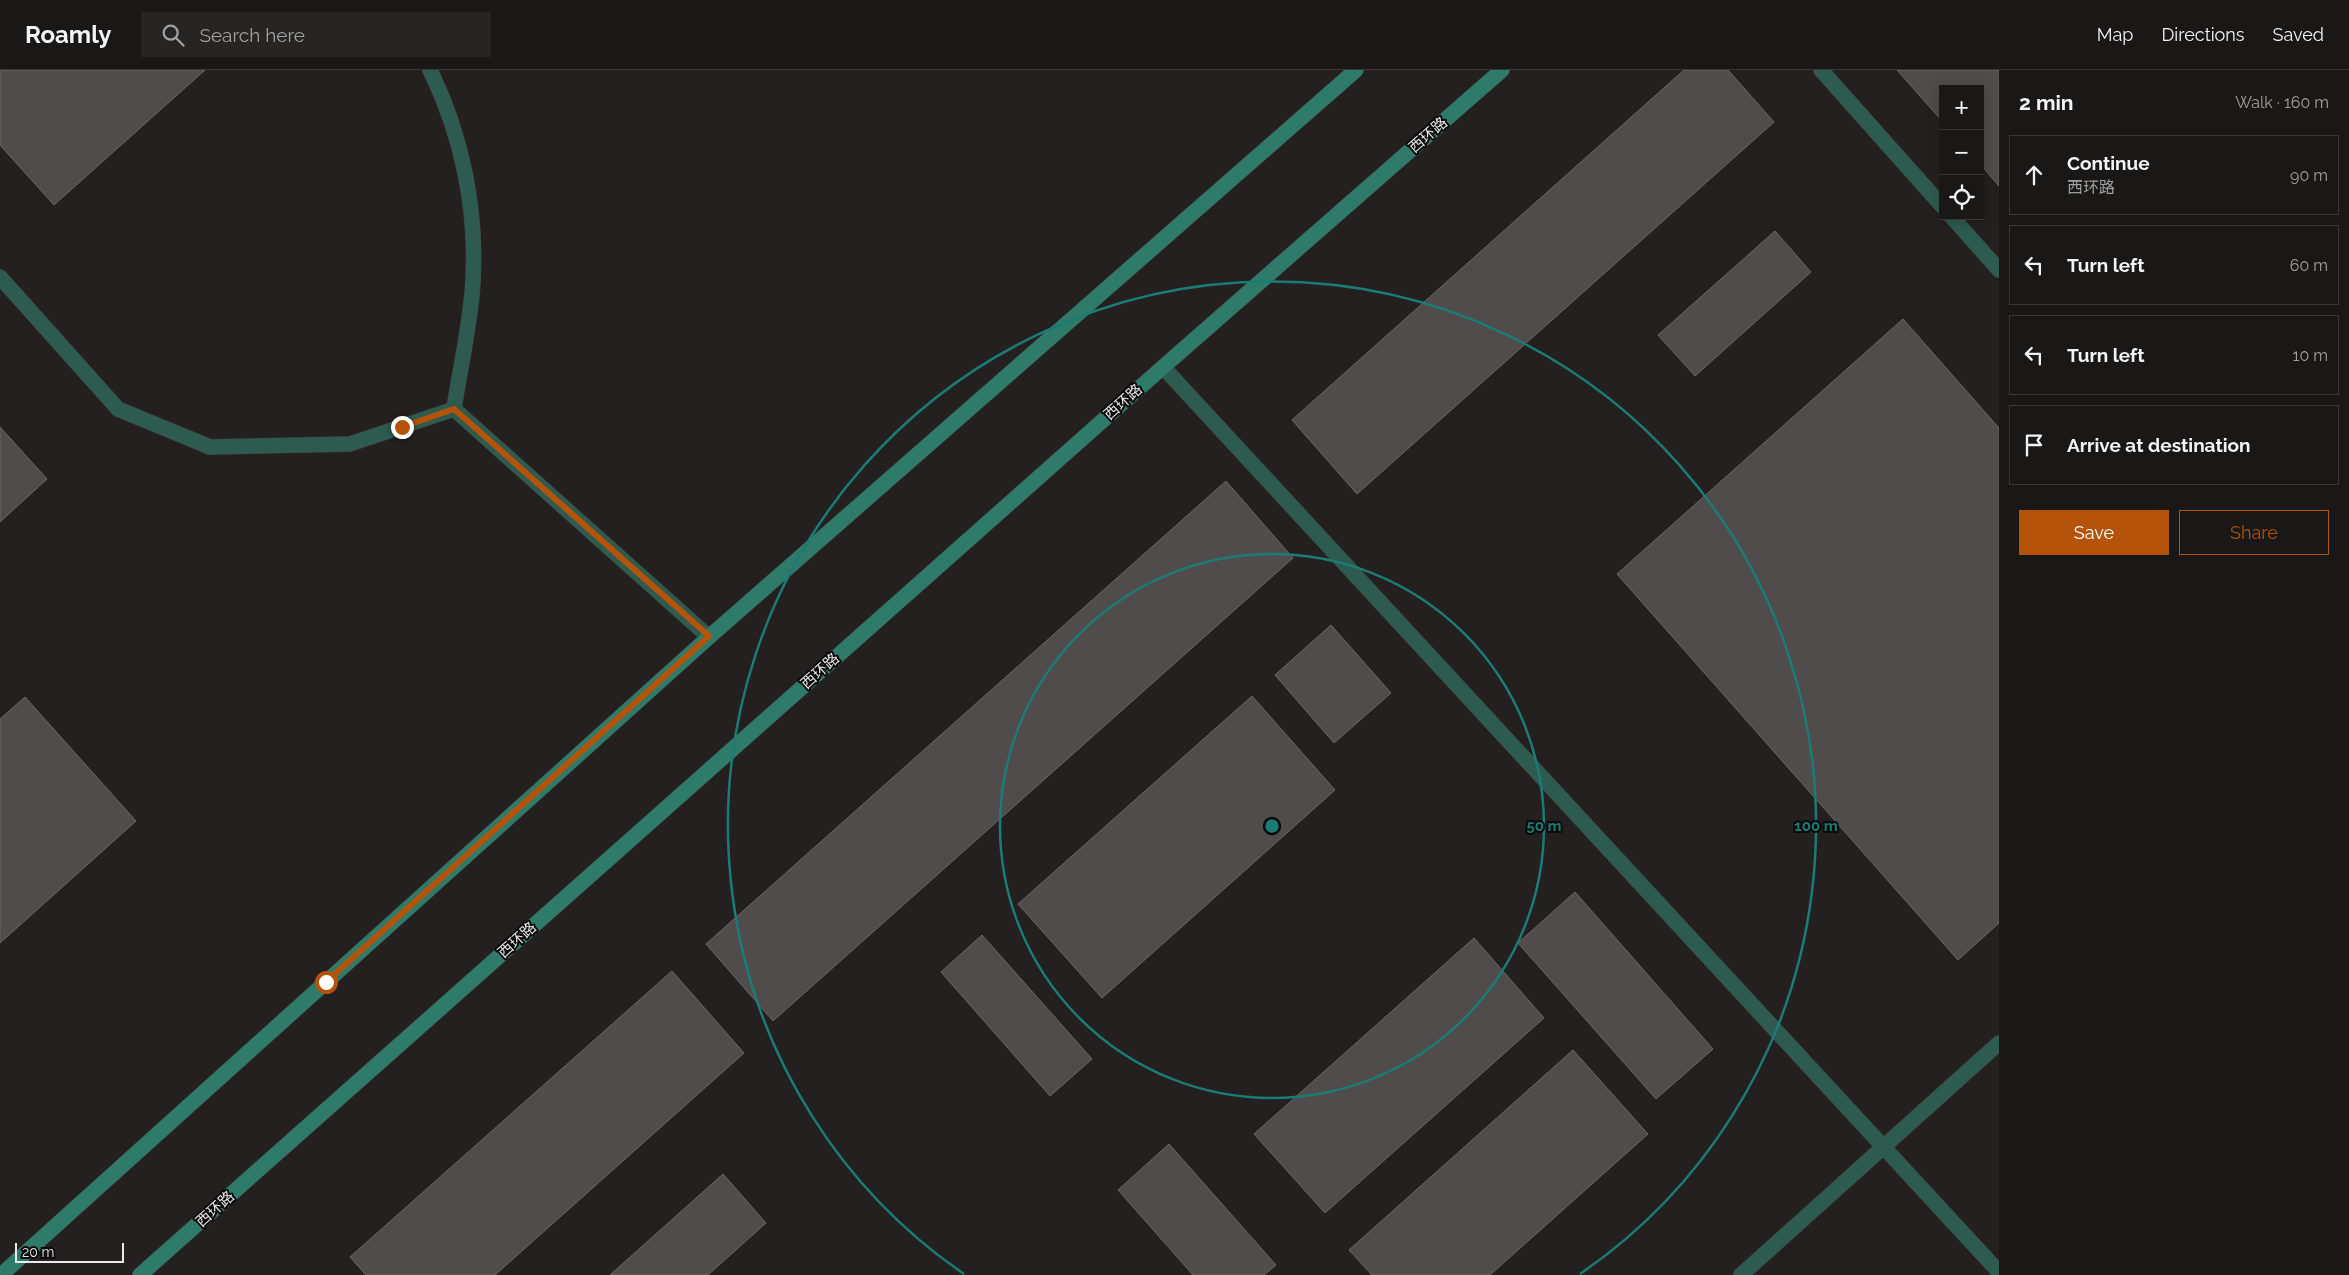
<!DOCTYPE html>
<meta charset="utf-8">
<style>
body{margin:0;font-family:Raleway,"Noto Sans SC",sans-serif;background:#272524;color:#f1f3f6}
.controls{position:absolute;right:15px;top:15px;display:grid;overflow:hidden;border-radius:0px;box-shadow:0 2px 12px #0003}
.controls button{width:45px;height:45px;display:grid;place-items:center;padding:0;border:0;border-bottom:1px solid #383736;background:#1a1817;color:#f1f3f6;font:25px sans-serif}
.scale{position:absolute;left:15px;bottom:12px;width:109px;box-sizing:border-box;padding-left:5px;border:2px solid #ebe9e9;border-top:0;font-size:14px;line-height:18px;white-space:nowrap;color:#ebe9e9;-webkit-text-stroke:4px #0b0a0a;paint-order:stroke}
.stop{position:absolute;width:15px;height:15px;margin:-11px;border:4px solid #b45309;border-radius:50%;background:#fff}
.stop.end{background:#b45309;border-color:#fff;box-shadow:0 1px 5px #0008}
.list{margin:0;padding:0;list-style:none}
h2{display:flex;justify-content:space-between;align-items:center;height:65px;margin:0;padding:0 20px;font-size:21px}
h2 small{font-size:16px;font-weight:400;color:#9fa0a1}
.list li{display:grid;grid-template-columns:32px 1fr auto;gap:15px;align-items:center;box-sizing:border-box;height:80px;margin:0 10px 10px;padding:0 10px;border:1px solid #383736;border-radius:0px}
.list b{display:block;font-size:19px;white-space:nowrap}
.list p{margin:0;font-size:16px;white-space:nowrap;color:#9fa0a1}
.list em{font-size:16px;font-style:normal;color:#9fa0a1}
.actions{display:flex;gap:10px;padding:15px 20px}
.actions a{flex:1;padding:11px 0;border:1px solid #b45309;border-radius:0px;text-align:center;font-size:18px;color:#b45309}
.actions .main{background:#b45309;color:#fff}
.icon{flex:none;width:28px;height:28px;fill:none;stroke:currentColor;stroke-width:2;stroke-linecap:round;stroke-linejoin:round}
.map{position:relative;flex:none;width:1999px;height:1205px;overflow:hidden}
header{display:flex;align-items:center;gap:30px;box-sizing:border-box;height:70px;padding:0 25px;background:#1a1817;border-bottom:1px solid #383736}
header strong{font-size:24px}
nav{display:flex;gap:28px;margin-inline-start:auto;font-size:18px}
.search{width:350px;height:45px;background:#272524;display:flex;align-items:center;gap:12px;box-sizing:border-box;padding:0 18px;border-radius:0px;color:#9fa0a1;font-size:19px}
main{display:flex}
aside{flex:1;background:#1a1817}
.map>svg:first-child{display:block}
.building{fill:#4f4c4b;stroke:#6b6867}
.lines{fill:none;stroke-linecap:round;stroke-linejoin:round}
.street-casing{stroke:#3f3c3b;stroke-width:16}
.secondary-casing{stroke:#3f3c3b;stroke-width:16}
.street{stroke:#2e5b4f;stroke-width:15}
.secondary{stroke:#2f7b6a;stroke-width:15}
.route{stroke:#b45309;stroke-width:6}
.ring{fill:none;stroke:#1a7c74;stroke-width:2.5}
.labels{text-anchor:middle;stroke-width:4;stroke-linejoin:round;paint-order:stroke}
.street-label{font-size:15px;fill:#ebe9e9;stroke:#0b0a0a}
.centre{fill:#1a7c74;stroke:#0b0a0a;stroke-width:2.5}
.ring-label{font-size:15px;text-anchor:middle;font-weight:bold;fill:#1a7c74;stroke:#0b0a0a;stroke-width:4;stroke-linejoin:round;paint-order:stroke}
</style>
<header>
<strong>Roamly</strong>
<div class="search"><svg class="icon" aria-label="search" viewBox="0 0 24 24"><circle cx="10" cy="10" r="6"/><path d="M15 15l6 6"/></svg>Search here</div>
<nav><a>Map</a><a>Directions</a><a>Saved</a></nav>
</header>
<main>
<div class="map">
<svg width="1999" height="1205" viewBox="0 0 1999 1205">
<rect width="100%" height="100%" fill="#23201f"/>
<!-- building -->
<g class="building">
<path d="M 0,0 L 205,0 L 54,135 L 0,75 Z"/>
<path d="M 1684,0 L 1728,0 L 1774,52 L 1357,424 L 1292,350 Z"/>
<path d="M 1897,0 L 1999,0 L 1999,116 L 1980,94 L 1980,19 L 1943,19 L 1943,52 Z"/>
<path d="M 1775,161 L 1811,202 L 1695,306 L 1658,265 Z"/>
<path d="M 1903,249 L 1999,358 L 1999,853 L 1958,890 L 1617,504 Z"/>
<path d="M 0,357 L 47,409 L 0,452 Z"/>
<path d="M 1226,411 L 1293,488 L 773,951 L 706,874 Z"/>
<path d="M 1331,555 L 1391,623 L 1334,673 L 1275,605 Z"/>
<path d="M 1252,626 L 1335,720 L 1102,928 L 1018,834 Z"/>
<path d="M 25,627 L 136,751 L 0,873 L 0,649 Z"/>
<path d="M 1575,822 L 1713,979 L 1656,1029 L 1518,873 Z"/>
<path d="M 982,865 L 1092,989 L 1050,1026 L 941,902 Z"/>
<path d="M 1474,868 L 1544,948 L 1325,1143 L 1254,1064 Z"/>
<path d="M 672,901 L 744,983 L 495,1205 L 366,1205 L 350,1187 Z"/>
<path d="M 1573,980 L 1648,1064 L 1490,1205 L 1372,1205 L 1349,1180 Z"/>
<path d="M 1169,1074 L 1276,1195 L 1264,1205 L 1193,1205 L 1118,1120 Z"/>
<path d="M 723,1104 L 766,1153 L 708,1205 L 610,1205 Z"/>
</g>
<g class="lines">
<!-- street casing -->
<g class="street-casing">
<g id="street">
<path d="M 430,0 C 462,65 477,139 473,211 C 471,252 460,298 454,339"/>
<path d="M 1821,0 L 1943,137"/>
<path d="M 1951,146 L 1999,200"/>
<path d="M 0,207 L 118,339 L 210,377 L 350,374 L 454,339 L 709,567"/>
<path d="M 1163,297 L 1999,1202"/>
<path d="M 1741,1205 L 1999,973"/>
</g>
</g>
<!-- secondary casing -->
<g class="secondary-casing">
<g id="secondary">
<path d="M 1,1205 L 709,567 L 1356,0"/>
<path d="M 140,1205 L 1163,297 L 1502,0"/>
</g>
</g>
<!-- street -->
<use href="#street" class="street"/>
<!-- secondary -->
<use href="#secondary" class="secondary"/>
</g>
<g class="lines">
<!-- route -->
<path class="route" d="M 326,912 L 709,566 L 454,339 L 402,357"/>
</g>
<!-- distance rings -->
<g class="ring">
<circle cx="1272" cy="756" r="272"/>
<path d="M964 1204A544 544 0 1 1 1580 1204"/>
</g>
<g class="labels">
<!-- street labels -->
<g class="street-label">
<text transform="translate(1428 65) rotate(-41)" y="5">西环路</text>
<text transform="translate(1123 332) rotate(-42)" y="5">西环路</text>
<text transform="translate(820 601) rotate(-42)" y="5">西环路</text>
<text transform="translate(517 870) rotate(-42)" y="5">西环路</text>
<text transform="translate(215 1139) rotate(-42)" y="5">西环路</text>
</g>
</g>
<circle cx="1272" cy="756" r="8" class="centre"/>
<g class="ring-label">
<text x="1544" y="761">50 m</text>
<text x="1816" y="761">100 m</text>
</g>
</svg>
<div class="controls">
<button>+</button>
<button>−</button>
<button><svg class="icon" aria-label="locate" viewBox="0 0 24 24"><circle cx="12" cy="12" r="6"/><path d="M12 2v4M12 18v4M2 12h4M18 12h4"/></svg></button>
</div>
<div class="scale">20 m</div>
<div class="stop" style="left:326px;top:912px"></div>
<div class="stop end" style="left:402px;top:357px"></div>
</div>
<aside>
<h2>2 min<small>Walk · 160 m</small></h2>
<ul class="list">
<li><svg class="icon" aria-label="ahead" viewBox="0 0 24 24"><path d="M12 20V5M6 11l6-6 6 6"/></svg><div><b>Continue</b><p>西环路</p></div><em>90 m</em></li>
<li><svg class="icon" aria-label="left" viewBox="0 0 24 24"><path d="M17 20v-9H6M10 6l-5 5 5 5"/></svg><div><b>Turn left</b></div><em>60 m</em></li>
<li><svg class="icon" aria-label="left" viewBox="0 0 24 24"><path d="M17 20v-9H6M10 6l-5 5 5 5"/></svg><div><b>Turn left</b></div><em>10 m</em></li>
<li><svg class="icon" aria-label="arrive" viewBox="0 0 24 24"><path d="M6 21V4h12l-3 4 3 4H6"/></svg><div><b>Arrive at destination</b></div></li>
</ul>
<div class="actions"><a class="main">Save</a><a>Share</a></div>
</aside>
</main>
